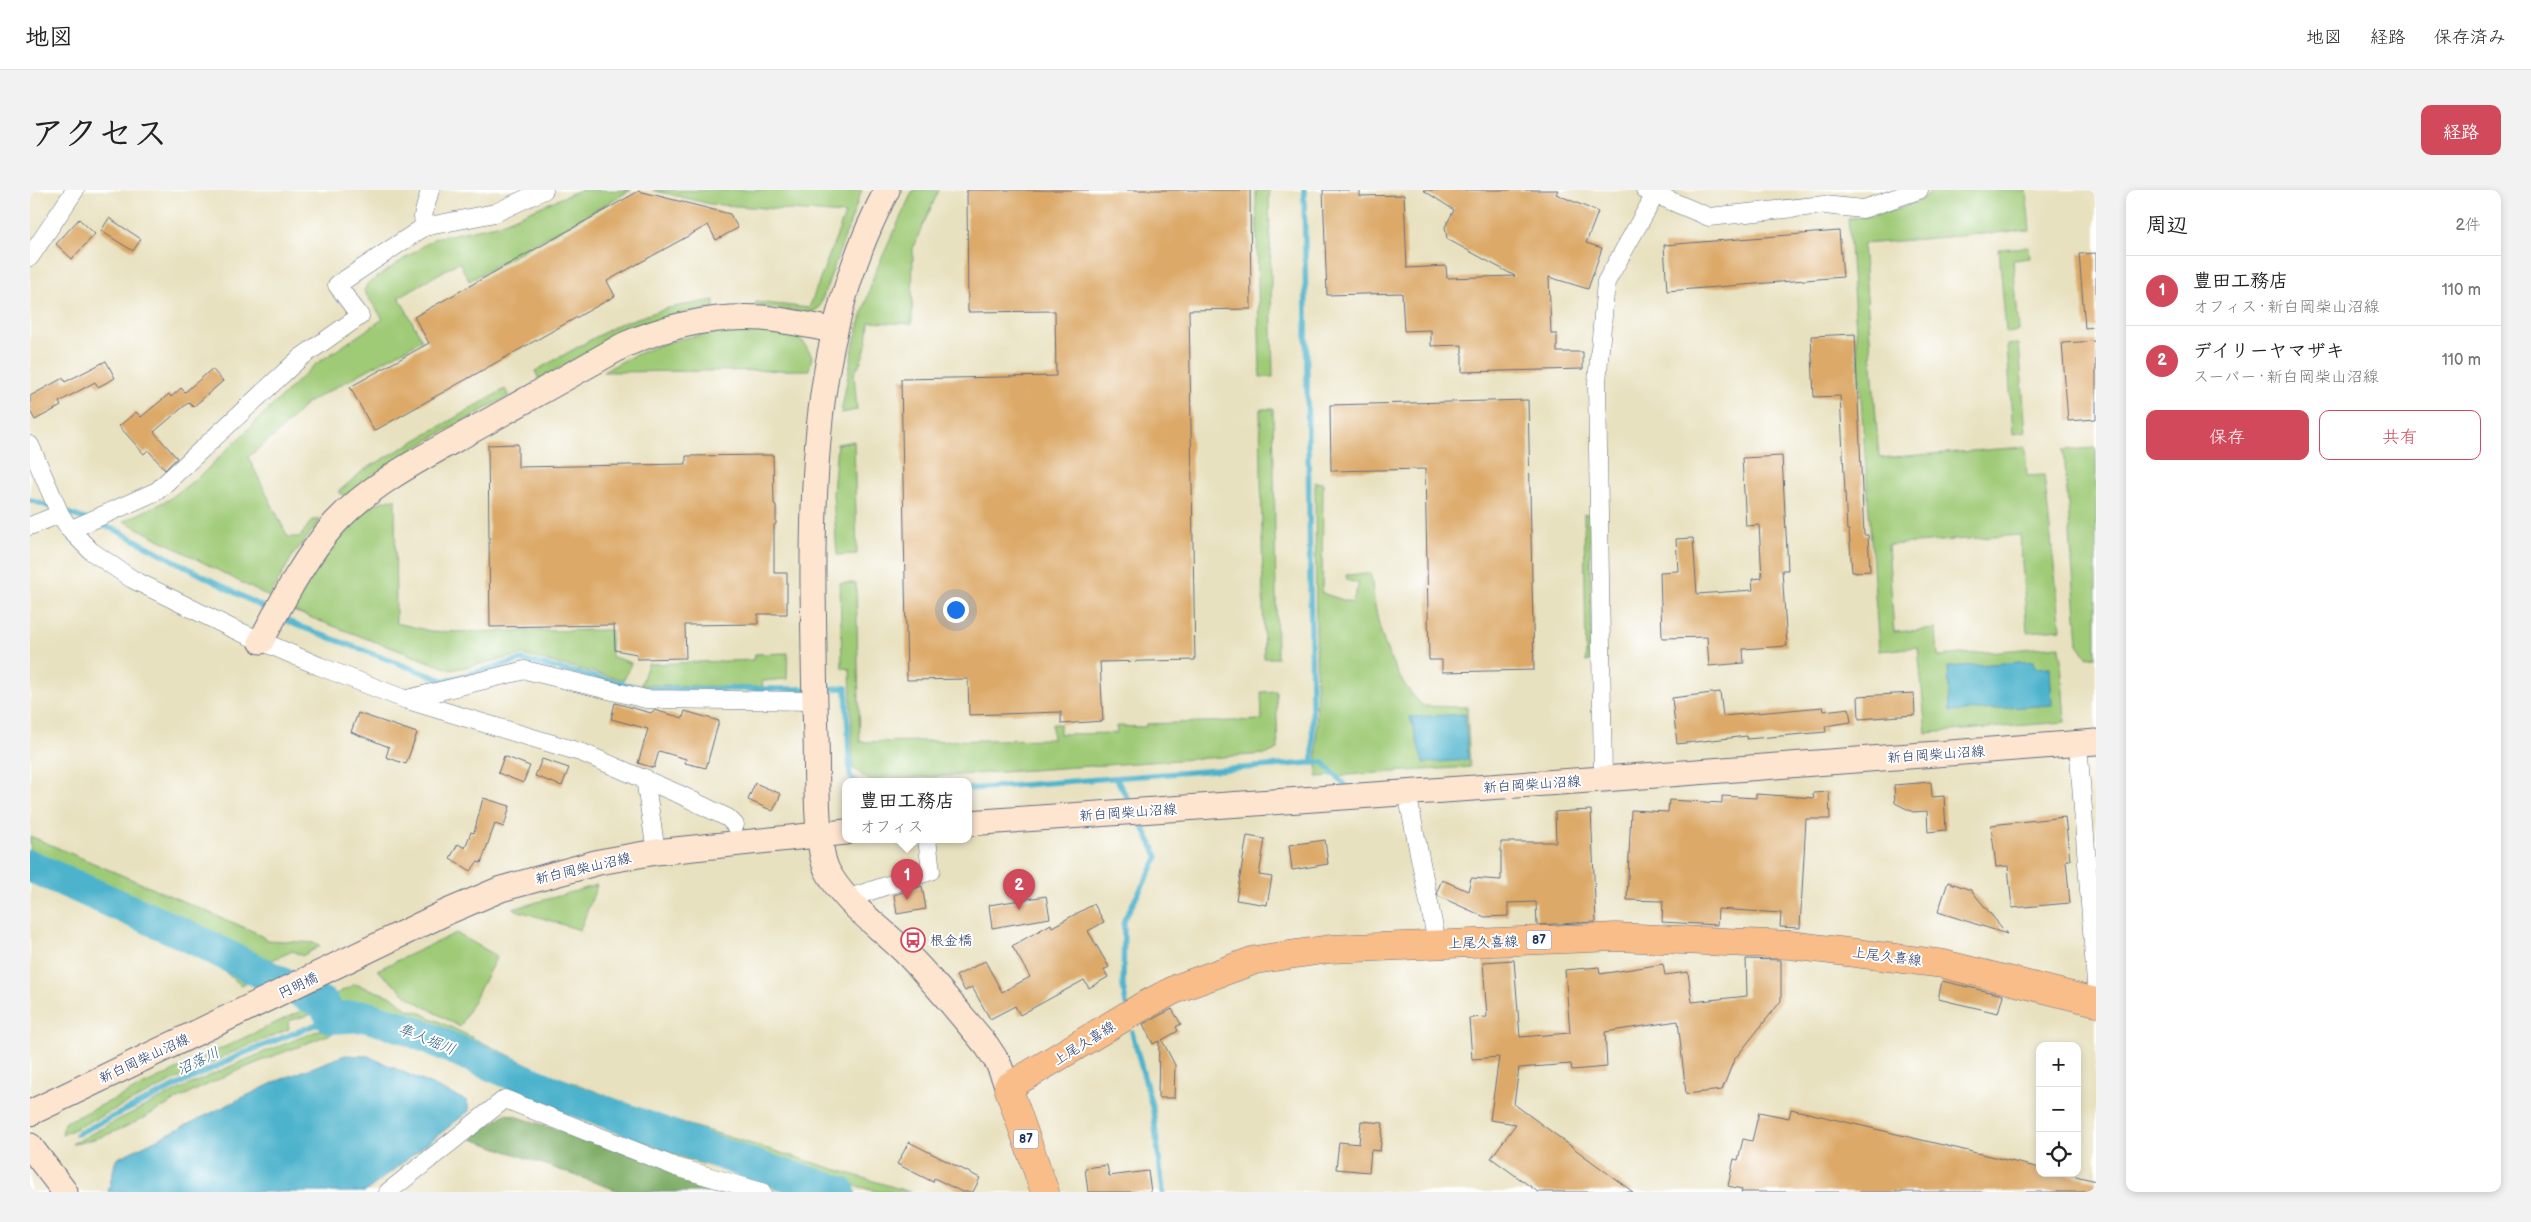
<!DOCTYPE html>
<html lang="ja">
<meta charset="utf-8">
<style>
body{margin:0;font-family:"Balsamiq Sans","Klee One",sans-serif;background:#f2f2f2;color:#222}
.controls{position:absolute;right:15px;bottom:15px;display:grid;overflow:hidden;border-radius:10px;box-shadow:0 2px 8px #0003}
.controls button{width:45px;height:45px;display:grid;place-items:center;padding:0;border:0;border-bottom:1px solid #e0e0e0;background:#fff;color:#222;font:25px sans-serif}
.you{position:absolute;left:925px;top:419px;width:18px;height:18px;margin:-12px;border:4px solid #fff;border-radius:50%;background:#1a73e8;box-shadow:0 0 0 8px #1a73e833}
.badge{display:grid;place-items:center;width:32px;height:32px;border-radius:50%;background:#d1495b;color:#fff;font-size:16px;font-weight:700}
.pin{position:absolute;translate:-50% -41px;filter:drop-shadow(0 1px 2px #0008)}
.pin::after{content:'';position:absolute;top:26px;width:18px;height:15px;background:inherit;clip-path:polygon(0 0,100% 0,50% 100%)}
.popup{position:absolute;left:812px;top:588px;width:130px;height:65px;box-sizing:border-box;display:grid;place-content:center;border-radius:10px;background:#fff;filter:drop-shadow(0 1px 4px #0005);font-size:16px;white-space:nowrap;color:#767676}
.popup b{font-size:19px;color:#222}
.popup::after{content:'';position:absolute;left:50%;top:100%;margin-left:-10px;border:10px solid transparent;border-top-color:#fff}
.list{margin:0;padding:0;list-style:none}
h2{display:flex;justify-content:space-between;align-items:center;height:65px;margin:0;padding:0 20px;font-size:21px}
h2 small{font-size:16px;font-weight:400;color:#767676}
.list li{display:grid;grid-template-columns:32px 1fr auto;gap:15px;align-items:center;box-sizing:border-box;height:70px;padding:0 20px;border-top:1px solid #e0e0e0}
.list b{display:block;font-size:19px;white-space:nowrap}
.list p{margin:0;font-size:16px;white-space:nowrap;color:#767676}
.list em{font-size:16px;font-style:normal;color:#767676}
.actions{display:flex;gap:10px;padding:15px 20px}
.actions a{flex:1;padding:11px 0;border:1px solid #d1495b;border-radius:10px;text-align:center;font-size:18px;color:#d1495b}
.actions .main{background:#d1495b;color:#fff}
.icon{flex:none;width:28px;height:28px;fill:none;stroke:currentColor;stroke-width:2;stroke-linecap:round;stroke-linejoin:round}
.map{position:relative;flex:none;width:2066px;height:1002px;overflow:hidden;border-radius:10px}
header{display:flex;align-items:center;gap:30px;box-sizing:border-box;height:70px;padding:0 25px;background:#fff;border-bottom:1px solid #e0e0e0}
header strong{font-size:24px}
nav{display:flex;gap:28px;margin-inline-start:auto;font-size:18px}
.intro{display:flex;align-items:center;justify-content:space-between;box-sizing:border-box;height:120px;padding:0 30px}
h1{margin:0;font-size:35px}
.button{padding:12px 22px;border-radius:10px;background:#d1495b;color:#fff;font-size:18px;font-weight:700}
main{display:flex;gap:30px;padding:0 30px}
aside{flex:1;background:#fff;border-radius:10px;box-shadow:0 2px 8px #0003}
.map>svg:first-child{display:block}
.green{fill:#9fca76;stroke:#5d7c6a}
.forest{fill:#7fae67;stroke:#4d6e62}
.water{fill:#4db3cc;stroke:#347195}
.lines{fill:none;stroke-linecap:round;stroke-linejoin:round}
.stream{stroke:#4db3cc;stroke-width:5.5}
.river{stroke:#4db3cc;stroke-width:32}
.building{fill:#dca968}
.street-casing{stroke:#636d80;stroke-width:19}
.secondary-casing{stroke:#636d80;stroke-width:27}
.primary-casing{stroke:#636d80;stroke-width:29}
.street{stroke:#fff;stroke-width:18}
.secondary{stroke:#fde5d0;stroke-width:25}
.primary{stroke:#f9bd89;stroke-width:28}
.labels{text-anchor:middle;stroke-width:4;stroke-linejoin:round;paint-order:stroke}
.shield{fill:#fff;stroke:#5f6d8e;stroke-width:1}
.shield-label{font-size:12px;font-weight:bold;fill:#1b2f5e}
.street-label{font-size:14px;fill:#1b2f5e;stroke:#fff}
.poi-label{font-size:14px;fill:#1b2f5e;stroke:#fff;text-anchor:start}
.water-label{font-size:15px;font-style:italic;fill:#2c5d84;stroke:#fff}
</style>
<header>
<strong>地図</strong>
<nav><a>地図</a><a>経路</a><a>保存済み</a></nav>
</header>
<div class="intro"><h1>アクセス</h1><a class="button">経路</a></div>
<main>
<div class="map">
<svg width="2066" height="1002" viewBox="0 0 2066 1002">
<rect width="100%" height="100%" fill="#fff"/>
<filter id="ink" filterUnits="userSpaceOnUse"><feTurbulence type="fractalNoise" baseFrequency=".02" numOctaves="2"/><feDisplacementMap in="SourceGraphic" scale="10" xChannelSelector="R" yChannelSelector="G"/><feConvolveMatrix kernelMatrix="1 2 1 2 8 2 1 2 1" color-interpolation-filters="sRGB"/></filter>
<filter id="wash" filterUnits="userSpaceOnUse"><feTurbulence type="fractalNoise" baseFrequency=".0096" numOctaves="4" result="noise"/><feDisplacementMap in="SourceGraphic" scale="20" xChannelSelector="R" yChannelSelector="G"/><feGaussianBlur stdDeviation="1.12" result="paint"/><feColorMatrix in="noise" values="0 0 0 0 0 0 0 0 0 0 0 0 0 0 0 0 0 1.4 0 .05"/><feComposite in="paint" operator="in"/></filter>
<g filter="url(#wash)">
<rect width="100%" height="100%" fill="#e8e1bf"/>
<!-- green -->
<g class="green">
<path d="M 550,0 L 601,0 L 439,91 L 429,72 L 369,107 L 392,150 L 277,213 L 250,241 L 218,267 L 258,347 L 270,347 L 282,330 L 291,330 L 263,365 L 239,407 L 94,331 L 138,310 L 171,285 L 283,176 L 353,129 L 334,101 L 337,94 L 405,48 L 467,35 Z"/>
<path d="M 622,0 L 832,0 L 789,118 L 780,123 L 725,116 L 726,112 L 779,118 L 815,24 L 680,14 Z"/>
<path d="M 883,0 L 909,0 L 883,57 L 882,134 L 839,132 C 838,150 835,168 824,183 L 827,220 L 811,223 L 824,153 L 844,85 Z"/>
<path d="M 1226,0 L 1239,0 L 1243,187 L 1230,187 Z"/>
<path d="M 1903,0 L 1996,0 L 2000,40 L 1833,54 L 1849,268 L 1995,257 L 1997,286 L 2014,285 L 2031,439 L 1997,442 L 1990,345 L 1858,355 L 1864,442 L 1906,439 L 1908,466 L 2030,456 L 2035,532 L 1896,543 L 1888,457 L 1849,461 L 1818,28 C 1840,28 1887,17 1903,0 Z"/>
<path d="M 1999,57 L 2000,68 L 1983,70 L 1989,141 L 1976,143 L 1969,59 Z"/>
<path d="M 684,110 L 684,118 L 638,126 L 606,136 L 509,189 L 505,181 L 589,134 L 638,118 Z"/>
<path d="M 722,140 L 770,147 L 782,166 L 779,180 L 573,182 C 629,150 659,144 722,140 Z"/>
<path d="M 1989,154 L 1996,242 L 1983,244 L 1977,155 Z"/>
<path d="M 475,199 L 479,206 C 424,237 364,265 315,306 L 308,302 L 334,280 Z"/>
<path d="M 1230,219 L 1243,219 L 1247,468 L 1234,468 Z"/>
<path d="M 824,251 L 827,364 L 807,365 L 803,304 L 807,254 Z"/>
<path d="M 2066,258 L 2066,466 L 2057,467 L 2048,454 L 2034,260 Z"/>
<path d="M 1285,292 L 1293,293 L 1292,403 L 1322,413 L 1329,394 L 1317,390 L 1316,385 L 1341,383 C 1345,432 1357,481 1393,516 L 1437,517 L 1440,577 L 1287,587 Z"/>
<path d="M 365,309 L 366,433 L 405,442 L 581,440 L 581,466 L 601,473 L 594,490 L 492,465 L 421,480 L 263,421 C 282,385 319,311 365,309 Z"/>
<path d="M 1554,324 L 1560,324 L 1561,471 L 1556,472 Z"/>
<path d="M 810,393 L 826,393 L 830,552 L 1023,549 L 1022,534 L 1030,534 L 1030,544 L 1087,543 L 1086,536 L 1115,537 L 1116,534 L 1232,530 L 1231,502 L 1246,501 L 1248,559 L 1237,564 L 840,591 L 823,578 L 820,479 L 812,478 Z"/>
<path d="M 758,463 L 757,489 L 733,491 L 732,497 L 611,495 L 618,474 L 724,470 L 725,464 Z"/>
<path d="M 0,646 L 225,742 L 237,750 L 286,753 L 290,756 L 272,766 L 263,761 L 233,774 L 166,741 L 0,669 Z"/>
<path d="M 0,681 L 179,761 L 222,790 L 211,795 L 168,760 L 0,687 Z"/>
<path d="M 567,695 L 550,740 L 483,719 Z"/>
<path d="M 426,743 L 467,766 L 430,837 L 380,808 L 347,780 Z"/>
<path d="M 325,794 L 363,807 L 377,819 L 389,822 L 510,880 L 636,928 L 880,1002 L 849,1002 L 719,967 L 614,932 L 538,900 L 456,860 L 420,848 L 381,828 L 333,817 L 309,822 L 296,809 Z"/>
<path d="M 279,817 L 286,823 L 258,831 L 259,839 L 199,864 L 32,945 L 34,933 Z"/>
<path d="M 336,829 L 429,863 L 606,942 L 707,976 L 796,1002 L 770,1002 L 655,969 L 500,908 L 352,841 C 319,834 298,845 268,857 C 231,870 195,886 160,903 C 122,922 84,948 42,954 C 111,917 183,882 257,853 C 283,843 308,830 336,829 Z"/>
</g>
<!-- forest -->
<path class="forest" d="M 475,924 L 482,925 L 718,1002 L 592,1002 L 442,949 Z"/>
<!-- water -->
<g class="water">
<path d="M 2004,471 L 2005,478 L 2020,477 L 2022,515 L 1920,522 L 1918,477 Z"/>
<path d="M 1435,524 L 1438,570 L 1393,573 L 1380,527 Z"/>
<path d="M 315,865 L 338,866 L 437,911 L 439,921 L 335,1002 L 78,1002 L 86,969 L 247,891 Z"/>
</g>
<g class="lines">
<!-- stream -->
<g class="stream">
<path d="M 1274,0 L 1283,573"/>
<path d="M 0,310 L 24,318"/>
<path d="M 35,322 L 55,329"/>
<path d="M 66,333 L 88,341 L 240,421"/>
<path d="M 251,427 L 266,435 L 415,491 L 491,470 L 615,499 L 778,499"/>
<path d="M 789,499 L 816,498 L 820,586 L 825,591"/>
<path d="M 1086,588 L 1101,614"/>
<path d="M 938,599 L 1293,572 L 1318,599"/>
<path d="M 1096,814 L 1093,796 L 1094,730 L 1128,667 L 1108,627"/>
<path d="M 1102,842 L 1123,920 L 1133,1002"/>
<path d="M 47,944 L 212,864 L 302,828"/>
</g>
<!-- river -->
<path class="river" d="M 0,676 L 154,744 L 294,814 L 302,828 L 334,826 L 375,838 L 540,909 L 717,973 L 810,1002"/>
</g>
<g id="blocks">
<!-- building -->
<g class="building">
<path d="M 937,0 L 1220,0 L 1221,119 L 1159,120 L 1165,470 L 1070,472 L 1073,531 L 1031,534 L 1031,522 L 939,525 L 938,489 L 877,490 L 871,189 L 1026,186 L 1025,121 L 938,122 Z"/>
<path d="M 1293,0 L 1330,0 L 1330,6 L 1374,5 L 1377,78 L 1416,76 L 1417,88 L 1485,86 L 1417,49 L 1415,37 L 1424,20 L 1393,0 L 1528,0 L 1526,4 L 1568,22 L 1556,53 L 1572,58 L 1558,99 L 1519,87 L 1521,144 L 1527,144 L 1527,162 L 1553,162 L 1553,179 L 1432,182 L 1432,155 L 1401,156 L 1401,140 L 1374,141 L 1372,103 L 1297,105 Z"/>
<path d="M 609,1 L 700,24 L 708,38 L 686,50 L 678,35 L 577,91 L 585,106 L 344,241 L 320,197 L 399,153 L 384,127 Z"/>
<path d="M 79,28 L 111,49 L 103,61 L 71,41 Z"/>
<path d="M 49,29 L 65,44 L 42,69 L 26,54 Z"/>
<path d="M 1809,41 L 1813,87 L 1637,101 L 1634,55 Z"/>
<path d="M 2066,63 L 2066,137 L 2055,138 L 2049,64 Z"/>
<path d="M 1825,144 L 1834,345 L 1838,345 L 1840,381 L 1822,382 L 1819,340 L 1817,340 L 1810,206 L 1784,207 L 1781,146 Z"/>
<path d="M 2066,151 L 2066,229 L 2038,231 L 2032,153 Z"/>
<path d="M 76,171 L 85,188 L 68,197 L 65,192 L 29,212 L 31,216 L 5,230 L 0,221 L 0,206 L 33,188 L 35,192 Z"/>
<path d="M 182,179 L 193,191 L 163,217 L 159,212 L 124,242 L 147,268 L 135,280 L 118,260 L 114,264 L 89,236 L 106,222 L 111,227 L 139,204 L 141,207 L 151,198 L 155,202 Z"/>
<path d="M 1498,210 L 1504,480 L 1412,482 L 1412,470 L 1399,470 L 1395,279 L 1301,281 L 1300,215 Z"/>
<path d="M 488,254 L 488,277 L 656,274 L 656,266 L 743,265 L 744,314 L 746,315 L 746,334 L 744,335 L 744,383 L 757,383 L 757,424 L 728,424 L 728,434 L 655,435 L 656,468 L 607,469 L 607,464 L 585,460 L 584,435 L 460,437 L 458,255 Z"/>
<path d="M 1752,266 L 1758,380 L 1752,380 L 1757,456 L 1713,459 L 1714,473 L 1679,476 L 1677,447 L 1632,448 L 1630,382 L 1648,381 L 1646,349 L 1663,348 L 1667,404 L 1723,400 L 1722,389 L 1732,388 L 1729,335 L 1716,336 L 1712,268 Z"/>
<path d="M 1690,502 L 1693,526 L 1793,517 L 1794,521 L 1819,518 L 1821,532 L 1795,536 L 1796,542 L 1717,549 L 1717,546 L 1647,554 L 1642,508 Z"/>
<path d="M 1884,503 L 1885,525 L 1829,529 L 1828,506 Z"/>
<path d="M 585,513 L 621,523 L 624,520 L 653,528 L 655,521 L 689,531 L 676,578 L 655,573 L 656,569 L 629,561 L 624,578 L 608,573 L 618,539 L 581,529 Z"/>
<path d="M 328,523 L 387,543 L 376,574 L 356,567 L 359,557 L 321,542 Z"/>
<path d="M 474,566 L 500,576 L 493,593 L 468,583 Z"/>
<path d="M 512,569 L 539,578 L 532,596 L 505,586 Z"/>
<path d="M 1901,592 L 1902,607 L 1914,606 L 1916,640 L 1898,642 L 1897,621 L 1883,622 L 1865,613 L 1864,595 Z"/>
<path d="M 725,593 L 751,604 L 743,621 L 718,610 Z"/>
<path d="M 1799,602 L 1800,629 L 1776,629 L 1770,738 L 1750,737 L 1751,723 L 1688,719 L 1687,735 L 1632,732 L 1633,711 L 1597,710 L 1601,620 L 1638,622 L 1639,610 L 1692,613 L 1692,606 L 1726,608 L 1726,604 L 1784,608 L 1783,603 Z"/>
<path d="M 453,608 L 480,616 L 474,637 L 465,634 L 451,673 L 447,672 L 441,681 L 420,668 L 428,654 L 435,658 L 441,642 L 444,643 Z"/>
<path d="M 1561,620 L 1566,732 L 1507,735 L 1506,712 L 1478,713 L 1478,726 L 1455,727 L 1408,706 L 1407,701 L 1412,690 L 1438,701 L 1441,688 L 1471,690 L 1471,652 L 1526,652 L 1525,622 Z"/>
<path d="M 2035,627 L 2040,670 L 2036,670 L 2040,713 L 1982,718 L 1978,676 L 1966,677 L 1961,635 Z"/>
<path d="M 1217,646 L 1235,649 L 1229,685 L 1242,687 L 1237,715 L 1206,710 Z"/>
<path d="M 1295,650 L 1298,674 L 1262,680 L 1259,655 Z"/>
<path d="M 1918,692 L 1941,700 L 1977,744 L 1908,722 Z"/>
<path d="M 892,696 L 896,719 L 867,724 L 864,705 Z"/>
<path d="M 1016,706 L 1020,728 L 962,738 L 959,715 Z"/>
<path d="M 1064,714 L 1074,732 L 1058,741 L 1079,777 L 1074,780 L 1078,787 L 1059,798 L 1054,790 L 990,825 L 985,816 L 960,829 L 942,797 L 935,801 L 926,786 L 955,771 L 972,802 L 1000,787 L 982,756 L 1021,734 L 1022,737 Z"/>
<path d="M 1716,769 L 1751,770 L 1751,811 L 1704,870 L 1692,900 L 1656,904 L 1648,831 L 1575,842 L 1577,877 L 1542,880 L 1541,874 L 1489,878 L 1484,914 L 1603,1002 L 1508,1002 L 1461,968 L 1486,934 L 1460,930 L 1469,867 L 1442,869 L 1439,828 L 1457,827 L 1453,772 L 1484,770 L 1490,847 L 1540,843 L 1535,780 L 1569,777 L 1570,784 L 1633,774 L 1635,785 L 1658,782 L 1662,812 L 1717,806 Z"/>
<path d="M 1912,791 L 1973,805 L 1968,823 L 1908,809 Z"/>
<path d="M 1142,819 L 1151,834 L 1146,837 L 1148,841 L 1132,850 L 1145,875 L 1144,908 L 1128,908 L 1129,851 L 1123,854 L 1113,834 Z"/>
<path d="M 1761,919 L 2010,978 L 2010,983 L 2033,983 L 2066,991 L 2066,1002 L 1711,1002 L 1712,999 L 1698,996 L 1704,969 L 1708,970 L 1713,949 L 1722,951 L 1729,922 L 1759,928 Z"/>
<path d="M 1331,931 L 1353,933 L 1350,961 L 1341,960 L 1339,982 L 1306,979 L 1309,952 L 1329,954 Z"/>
<path d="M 879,952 L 950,988 L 943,1002 L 932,1002 L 904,988 L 903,992 L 867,974 Z"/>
<path d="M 1077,975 L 1079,986 L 1118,981 L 1121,1002 L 1058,1002 L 1055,978 Z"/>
</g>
</g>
</g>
<g filter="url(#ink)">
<use href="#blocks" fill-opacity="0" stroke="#636d80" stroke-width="1"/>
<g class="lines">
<!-- street casing -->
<g class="street-casing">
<g id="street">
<path d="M 1615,0 L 1679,27 L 1794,15 L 1833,19 L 1889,0"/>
<path d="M 394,37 L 393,26 L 400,0"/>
<path d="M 0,67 L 45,0"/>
<path d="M 0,255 L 30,324 L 40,340 L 61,361 L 102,389 L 201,438 L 289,476 L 377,510 L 553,563 L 651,605 L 698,628 L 705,635"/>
<path d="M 0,336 L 30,324"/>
<path d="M 40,340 L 127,301 L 270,168 L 330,126 L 307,95 L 394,37 L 465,23 L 514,0"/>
<path d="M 377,509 L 495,480 L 616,509 L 785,511"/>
<path d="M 2048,553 L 2066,793"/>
<path d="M 615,588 L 626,662"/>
<path d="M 1573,589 L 1567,192 L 1576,92 L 1625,5"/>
<path d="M 1377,603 L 1407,753"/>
<path d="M 819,708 L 901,681 L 897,649"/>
<path d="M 358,1002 L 475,909 L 646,977 L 732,1002"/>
</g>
</g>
<!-- secondary casing -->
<g class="secondary-casing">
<g id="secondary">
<path d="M 857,0 C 790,127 782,259 783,400 C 784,448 784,497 786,545 C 787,576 785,655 797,680 C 813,712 849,736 874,761 C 904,791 930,824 957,856 L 968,873 L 978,897"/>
<path d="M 231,451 C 253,410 274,368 305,333 C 342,293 392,268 439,242 C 491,213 542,184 594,155 C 637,136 684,125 732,128 C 756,130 780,136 804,140"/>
<path d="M 938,633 L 1573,589 L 2066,552"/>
<path d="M 0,923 L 417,722 L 471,699 L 569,672 L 626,662 L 816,642"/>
<path d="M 0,956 L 35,1002"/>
</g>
</g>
<!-- primary casing -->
<g class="primary-casing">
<path id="primary" d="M 1015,1002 L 978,897 L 1113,816 L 1148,798 L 1225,770 L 1300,759 L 1586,747 L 1760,755 L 1914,774 L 2066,812"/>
</g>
<!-- street -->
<use href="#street" class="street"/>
<!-- secondary -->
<use href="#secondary" class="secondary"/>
<!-- primary -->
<use href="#primary" class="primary"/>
</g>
</g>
<!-- icons -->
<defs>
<g id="bus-ring" transform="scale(1.25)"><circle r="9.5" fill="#fff" stroke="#d1495b" stroke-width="1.5"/><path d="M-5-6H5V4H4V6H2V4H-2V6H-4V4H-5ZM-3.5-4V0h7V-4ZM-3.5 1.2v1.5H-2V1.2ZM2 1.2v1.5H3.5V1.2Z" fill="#d1495b"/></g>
</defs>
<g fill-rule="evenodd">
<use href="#bus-ring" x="883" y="750"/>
</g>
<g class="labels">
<!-- shield labels -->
<g class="shield">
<rect x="1496.5" y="740.5" width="25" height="19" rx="4"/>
<rect x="983.5" y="939.5" width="25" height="19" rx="4"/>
</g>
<g class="shield-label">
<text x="1509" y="754">87</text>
<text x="996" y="953">87</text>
</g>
<!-- street labels -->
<g class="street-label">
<text transform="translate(1906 564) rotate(-4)" y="5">新白岡柴山沼線</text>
<text transform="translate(1502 594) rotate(-4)" y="5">新白岡柴山沼線</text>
<text transform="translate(1098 622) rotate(-4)" y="5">新白岡柴山沼線</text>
<text transform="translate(553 678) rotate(-13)" y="5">新白岡柴山沼線</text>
<text transform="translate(1453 752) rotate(-2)" y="5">上尾久喜線</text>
<text transform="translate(1857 766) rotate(7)" y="5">上尾久喜線</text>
<text transform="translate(268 795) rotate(-26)" y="5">円明橋</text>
<text transform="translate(1054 853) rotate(-32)" y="5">上尾久喜線</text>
<text transform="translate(114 868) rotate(-25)" y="5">新白岡柴山沼線</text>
</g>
<!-- poi labels -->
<g class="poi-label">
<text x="900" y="755">根金橋</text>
</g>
<!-- water labels -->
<g class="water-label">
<text transform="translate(397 849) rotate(22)" y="5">隼人堀川</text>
<text transform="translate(168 871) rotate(-26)" y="5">沼落川</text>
</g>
</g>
</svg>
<div class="controls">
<button>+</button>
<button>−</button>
<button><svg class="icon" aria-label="locate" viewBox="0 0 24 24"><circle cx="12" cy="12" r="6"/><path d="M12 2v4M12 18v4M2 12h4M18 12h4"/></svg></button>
</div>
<div class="you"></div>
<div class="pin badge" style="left:877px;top:710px">1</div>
<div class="popup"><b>豊田工務店</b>オフィス</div>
<div class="pin badge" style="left:989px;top:720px">2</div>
</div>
<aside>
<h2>周辺<small>2件</small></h2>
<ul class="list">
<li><span class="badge">1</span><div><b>豊田工務店</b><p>オフィス · 新白岡柴山沼線</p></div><em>110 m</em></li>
<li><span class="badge">2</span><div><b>デイリーヤマザキ</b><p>スーパー · 新白岡柴山沼線</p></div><em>110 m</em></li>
</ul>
<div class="actions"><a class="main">保存</a><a>共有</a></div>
</aside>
</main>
